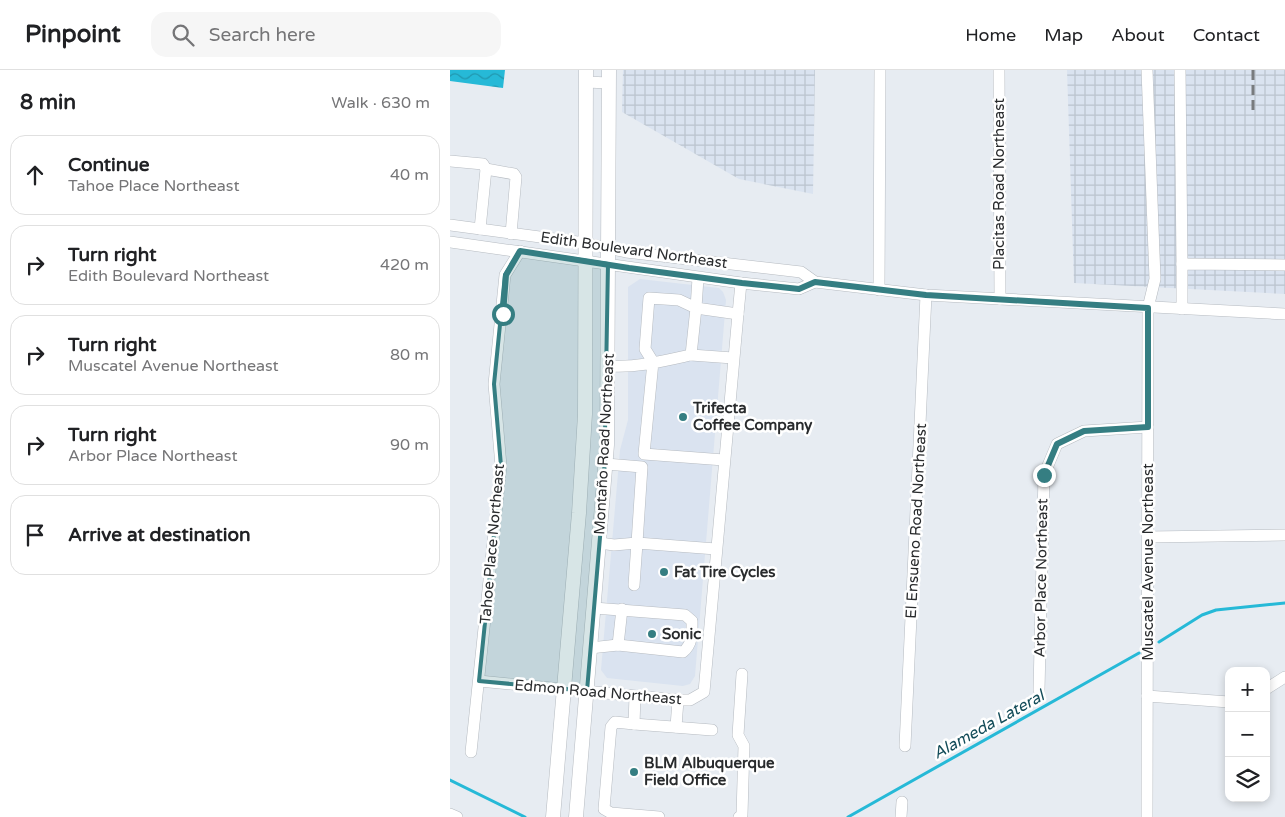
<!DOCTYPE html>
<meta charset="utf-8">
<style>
body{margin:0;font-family:"Varela Round",sans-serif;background:#f6f6f6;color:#202124}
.controls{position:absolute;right:15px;bottom:15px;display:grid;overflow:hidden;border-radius:10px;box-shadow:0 2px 8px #0003}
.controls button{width:45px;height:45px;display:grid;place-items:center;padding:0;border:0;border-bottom:1px solid #e0e0e0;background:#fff;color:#202124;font:25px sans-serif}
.stop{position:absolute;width:15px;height:15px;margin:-11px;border:4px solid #357e82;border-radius:50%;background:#fff}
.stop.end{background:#357e82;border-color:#fff;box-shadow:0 1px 5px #0008}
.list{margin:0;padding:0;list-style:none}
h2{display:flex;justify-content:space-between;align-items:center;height:65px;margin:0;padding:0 20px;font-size:21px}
h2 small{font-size:16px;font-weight:400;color:#757577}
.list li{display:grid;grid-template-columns:32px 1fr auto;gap:15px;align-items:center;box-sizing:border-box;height:80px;margin:0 10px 10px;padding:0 10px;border:1px solid #e0e0e0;border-radius:15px}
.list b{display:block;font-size:19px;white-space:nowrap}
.list p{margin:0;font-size:16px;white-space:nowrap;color:#757577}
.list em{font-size:16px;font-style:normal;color:#757577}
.icon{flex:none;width:28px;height:28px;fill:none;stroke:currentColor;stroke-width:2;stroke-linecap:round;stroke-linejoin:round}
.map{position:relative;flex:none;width:835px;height:747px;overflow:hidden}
header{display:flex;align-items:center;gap:30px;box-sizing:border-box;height:70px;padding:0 25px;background:#fff;border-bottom:1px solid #e0e0e0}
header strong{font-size:24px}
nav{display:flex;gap:28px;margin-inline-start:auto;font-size:18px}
.search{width:350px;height:45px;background:#f6f6f6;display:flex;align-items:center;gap:12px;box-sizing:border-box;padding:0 18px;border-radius:15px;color:#757577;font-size:19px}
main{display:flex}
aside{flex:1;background:#fff}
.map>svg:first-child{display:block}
.built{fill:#dae3f0}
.industrial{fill:url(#industrial-grid)}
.water{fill:url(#water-waves)}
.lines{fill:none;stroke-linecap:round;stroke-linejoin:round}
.stream{stroke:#26b9d7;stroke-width:3}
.minor-casing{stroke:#b6bbc1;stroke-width:12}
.major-casing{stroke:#b6bbc1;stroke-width:15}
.minor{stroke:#fff;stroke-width:11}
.major{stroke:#fff;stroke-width:14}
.rail{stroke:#787b7e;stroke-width:3;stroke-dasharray:10 5;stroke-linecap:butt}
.route{stroke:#357e82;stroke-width:6}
.marked{fill:#357e82;fill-opacity:0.2;stroke:#357e82;stroke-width:4;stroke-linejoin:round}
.poi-dot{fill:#357e82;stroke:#fff;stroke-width:2}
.labels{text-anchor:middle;stroke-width:5;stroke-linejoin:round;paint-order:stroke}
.street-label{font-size:15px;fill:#292b2d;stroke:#fff}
.poi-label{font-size:15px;font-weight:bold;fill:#292b2d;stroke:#fff;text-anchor:start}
.water-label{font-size:16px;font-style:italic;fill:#134c59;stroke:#fff}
</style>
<header>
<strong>Pinpoint</strong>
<div class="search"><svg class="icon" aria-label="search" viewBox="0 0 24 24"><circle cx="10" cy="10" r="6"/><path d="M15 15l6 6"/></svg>Search here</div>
<nav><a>Home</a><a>Map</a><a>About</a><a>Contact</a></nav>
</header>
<main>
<aside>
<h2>8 min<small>Walk · 630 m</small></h2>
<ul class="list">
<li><svg class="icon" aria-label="ahead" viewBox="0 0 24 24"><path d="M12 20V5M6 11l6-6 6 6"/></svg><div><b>Continue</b><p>Tahoe Place Northeast</p></div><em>40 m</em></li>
<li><svg class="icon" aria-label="right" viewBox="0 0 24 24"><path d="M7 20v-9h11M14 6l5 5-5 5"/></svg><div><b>Turn right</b><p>Edith Boulevard Northeast</p></div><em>420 m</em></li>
<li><svg class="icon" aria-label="right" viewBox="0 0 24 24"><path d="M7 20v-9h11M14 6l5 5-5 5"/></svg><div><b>Turn right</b><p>Muscatel Avenue Northeast</p></div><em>80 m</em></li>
<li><svg class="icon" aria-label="right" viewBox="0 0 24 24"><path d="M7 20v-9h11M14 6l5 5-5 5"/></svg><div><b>Turn right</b><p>Arbor Place Northeast</p></div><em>90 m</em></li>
<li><svg class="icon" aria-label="arrive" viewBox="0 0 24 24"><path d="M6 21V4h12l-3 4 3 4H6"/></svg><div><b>Arrive at destination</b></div></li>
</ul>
</aside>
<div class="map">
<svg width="835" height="747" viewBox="0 0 835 747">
<defs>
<pattern id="industrial-grid" width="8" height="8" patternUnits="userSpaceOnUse" patternTransform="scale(1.25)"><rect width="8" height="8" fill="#dae3f0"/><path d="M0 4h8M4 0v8" fill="none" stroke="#bbc3ce"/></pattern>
<pattern id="water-waves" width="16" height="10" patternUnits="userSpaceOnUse" patternTransform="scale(1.25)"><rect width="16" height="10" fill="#26b9d7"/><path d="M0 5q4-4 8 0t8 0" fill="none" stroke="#2197af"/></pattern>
</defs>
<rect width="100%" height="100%" fill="#e7ecf2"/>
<!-- built -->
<path class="built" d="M 190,209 L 269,218 L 273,222 L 276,230 L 245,606 L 240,614 L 233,616 L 157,608 L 151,600 L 170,380 L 178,350 L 178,217 Z"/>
<!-- industrial -->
<g class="industrial">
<path d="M 173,0 L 365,0 L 363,124 L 289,109 L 172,42 Z"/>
<path d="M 617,0 L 835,0 L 835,224 L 624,213 Z"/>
</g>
<!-- water -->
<path class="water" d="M 0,0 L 55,0 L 53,18 L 0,11 Z"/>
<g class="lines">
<!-- stream -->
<g class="stream">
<path d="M 709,572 L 752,545 L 766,540 L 835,533"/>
<path d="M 0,710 L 75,747"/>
<path d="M 398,747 L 689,583"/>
</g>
<!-- minor casing -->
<g class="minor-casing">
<g id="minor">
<path d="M 549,0 L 550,229"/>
<path d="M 730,0 L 732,194"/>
<path d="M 136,12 L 159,13"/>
<path d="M 0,91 L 33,94 L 36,99 L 30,159"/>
<path d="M 36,99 L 64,104 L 66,107 L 61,164"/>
<path d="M 0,155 L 135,173 L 176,182 L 351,202 L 365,212 L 476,225 L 835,244"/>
<path d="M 0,172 L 291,213 L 349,219 L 365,212"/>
<path d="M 248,208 L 246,238 L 288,244 L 291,213"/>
<path d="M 429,220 L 430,0"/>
<path d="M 732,239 L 732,194 L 835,195"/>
<path d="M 241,285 L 283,288"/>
<path d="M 159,296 C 186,298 214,291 241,285 L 246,238 L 229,230 L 199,228 L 195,279 L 203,292 L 194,384 L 274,390"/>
<path d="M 698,467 L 835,465"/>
<path d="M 150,473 L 164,475 L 187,473 L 192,397 L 156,394"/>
<path d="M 184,515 L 187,473 L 266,479"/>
<path d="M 168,575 L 172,539"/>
<path d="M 140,578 L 168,575 L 233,582 C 243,574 242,562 242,551 L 235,545 L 144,538"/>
<path d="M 29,611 L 228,630 L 240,630 L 254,622 L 288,244"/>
<path d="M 816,619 L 835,607"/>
<path d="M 589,620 L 594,405 L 607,374 L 634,361 L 698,357"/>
<path d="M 185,626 L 184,654 L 262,660"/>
<path d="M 697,626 L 779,632"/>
<path d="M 184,654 L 165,652 L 161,657 L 154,739 L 161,743 L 209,747"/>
<path d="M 226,657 L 228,630"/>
<path d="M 455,676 L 476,225"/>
<path d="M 21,682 L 51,396 L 44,314 L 55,205 L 70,181"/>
<path d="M 0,744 L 7,747"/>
<path d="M 289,747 L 292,745 L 294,676 L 288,665 L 292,604"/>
<path d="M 451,747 L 452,732"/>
<path d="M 697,747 L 698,238 L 705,209 L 697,0"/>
</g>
</g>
<!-- major casing -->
<g class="major-casing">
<g id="major">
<path d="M 103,747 L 129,443 L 135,344 L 136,0"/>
<path d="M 126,747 L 157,375 L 159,0"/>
</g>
</g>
<!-- minor -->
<use href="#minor" class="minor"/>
<!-- major -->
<use href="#major" class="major"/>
<!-- rail -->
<path class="rail" d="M 803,0 L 803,45"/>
</g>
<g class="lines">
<!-- route -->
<path class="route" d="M 53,244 L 56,205 L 70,181 L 179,198 L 292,213 L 349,219 L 365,212 L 476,225 L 698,238 L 698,357 L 634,361 L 607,374 L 594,405"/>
</g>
<!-- marked area -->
<path class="marked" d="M 70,181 L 158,194 L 154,420 L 137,621 L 29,611 L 51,396 L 44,314 L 55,205 Z"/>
<!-- markers -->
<g class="poi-dot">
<circle cx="233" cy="347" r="5"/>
<circle cx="214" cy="502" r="5"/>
<circle cx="202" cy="564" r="5"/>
<circle cx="184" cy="702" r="5"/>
</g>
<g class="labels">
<!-- street labels -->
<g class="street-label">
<text transform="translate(549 114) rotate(-90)" y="5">Placitas Road Northeast</text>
<text transform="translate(184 180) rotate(8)" y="5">Edith Boulevard Northeast</text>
<text transform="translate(154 374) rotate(-87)" y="5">Montaño Road Northeast</text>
<text transform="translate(466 451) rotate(-87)" y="5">El Ensueno Road Northeast</text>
<text transform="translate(42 474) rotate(-85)" y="5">Tahoe Place Northeast</text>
<text transform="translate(698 492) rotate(-90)" y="5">Muscatel Avenue Northeast</text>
<text transform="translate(591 508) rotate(-89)" y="5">Arbor Place Northeast</text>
<text transform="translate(148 622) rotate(5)" y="5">Edmon Road Northeast</text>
</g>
<!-- poi labels -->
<g class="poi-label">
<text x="243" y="343">Trifecta<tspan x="243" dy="17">Coffee Company</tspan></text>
<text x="224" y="507">Fat Tire Cycles</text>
<text x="212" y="569">Sonic</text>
<text x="194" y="698">BLM Albuquerque<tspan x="194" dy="17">Field Office</tspan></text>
</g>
<!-- water labels -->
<g class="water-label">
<text transform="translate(538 654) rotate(-29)" y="6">Alameda Lateral</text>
</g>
</g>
</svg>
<div class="controls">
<button>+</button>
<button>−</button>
<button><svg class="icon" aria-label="layers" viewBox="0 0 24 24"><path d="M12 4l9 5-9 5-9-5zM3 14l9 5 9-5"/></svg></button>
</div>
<div class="stop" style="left:53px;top:244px"></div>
<div class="stop end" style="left:594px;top:405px"></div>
</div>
</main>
